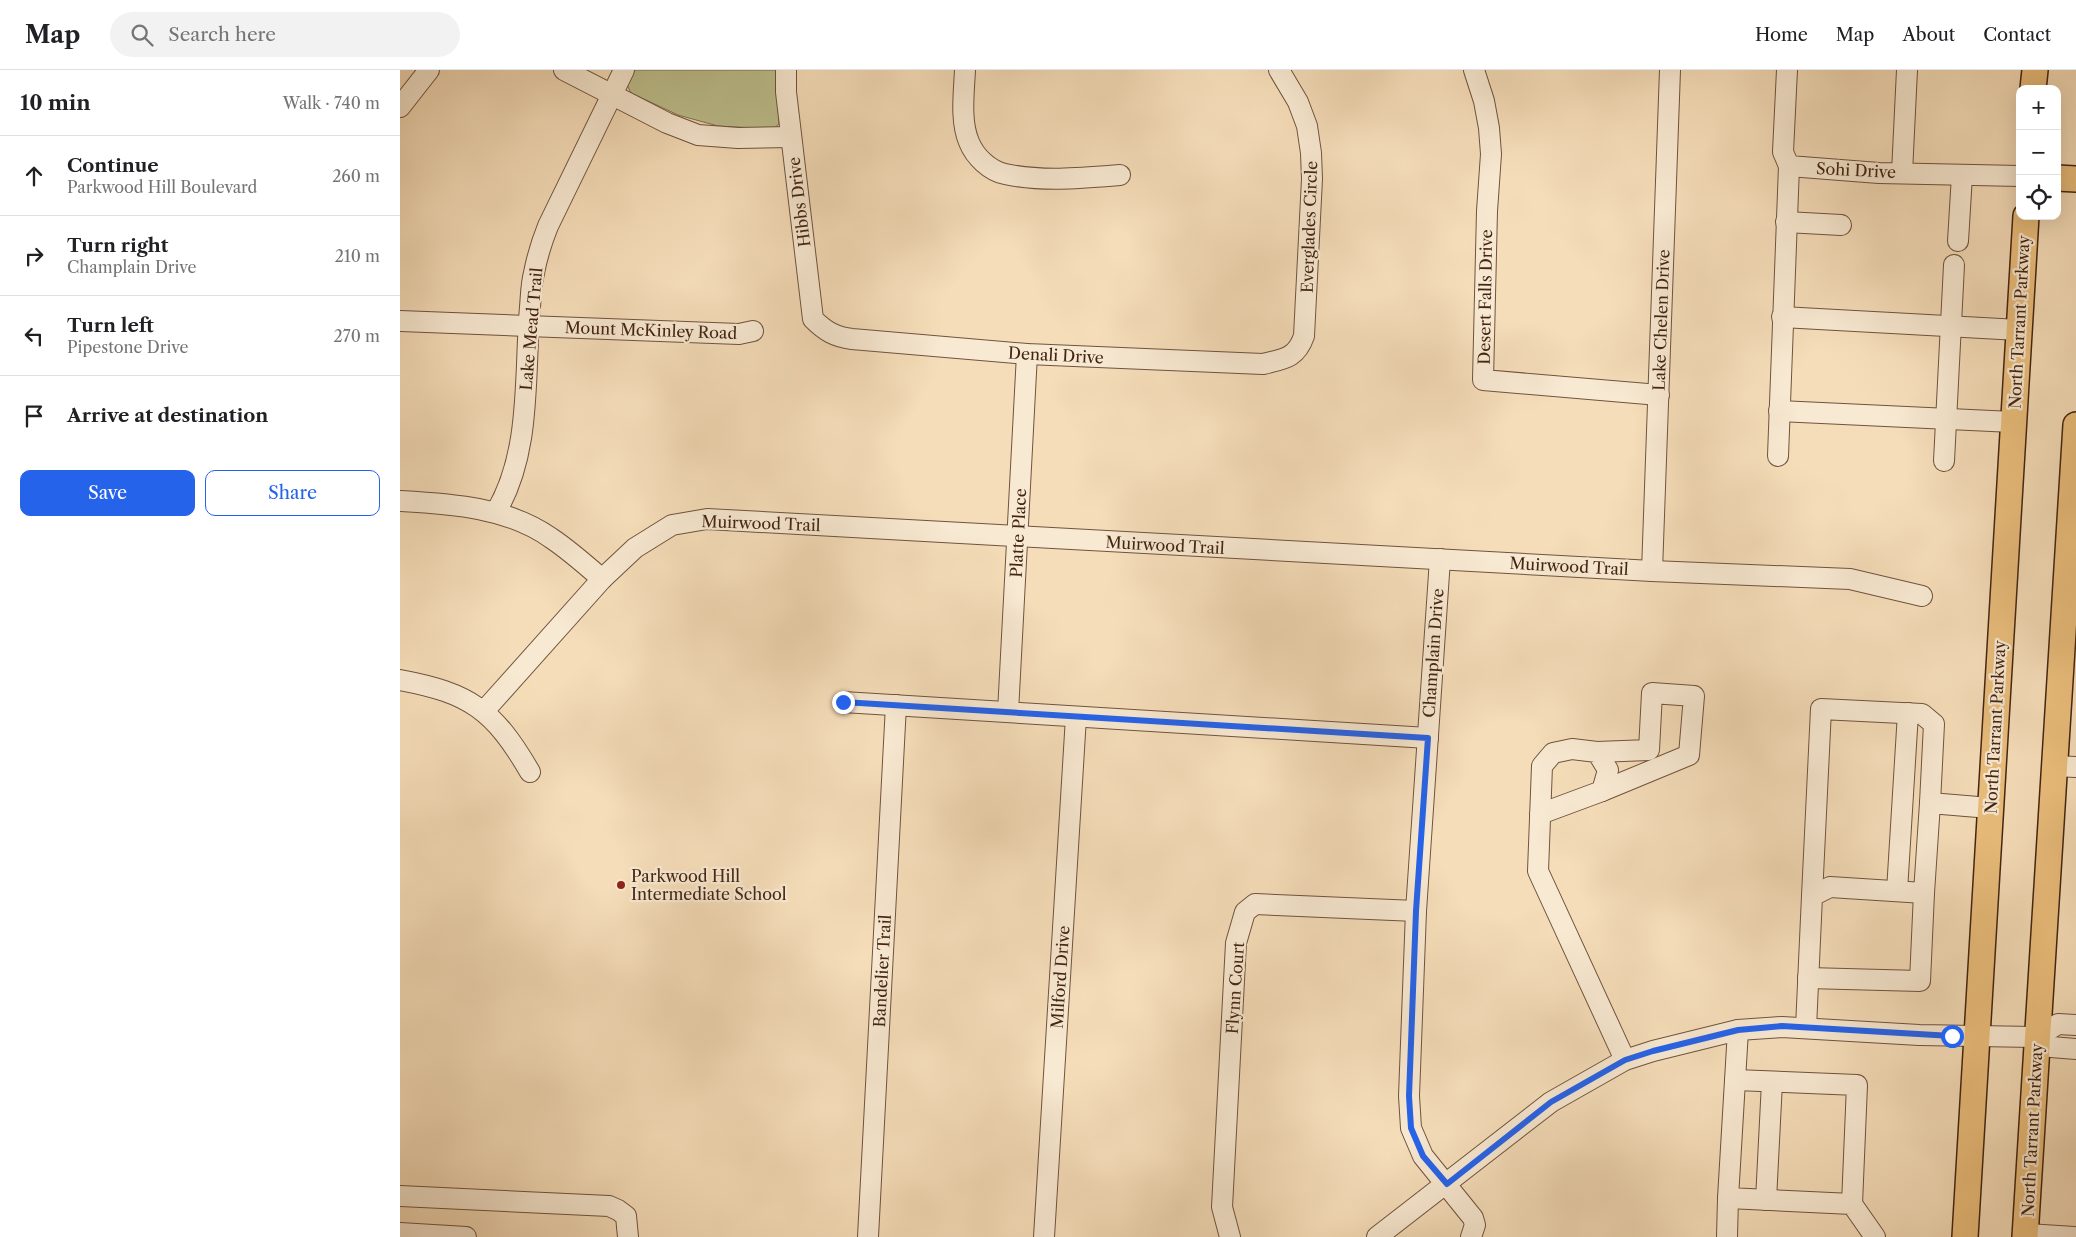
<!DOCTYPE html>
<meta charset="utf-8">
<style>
body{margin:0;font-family:"Libre Caslon Text",serif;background:#f2f2f2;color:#202124}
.controls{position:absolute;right:15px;top:15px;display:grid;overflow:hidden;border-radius:10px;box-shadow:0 5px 20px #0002}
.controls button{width:45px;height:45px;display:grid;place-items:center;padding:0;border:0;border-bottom:1px solid #e0e0e0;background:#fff;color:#202124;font:25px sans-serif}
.stop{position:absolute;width:15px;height:15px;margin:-11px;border:4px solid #2563eb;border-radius:50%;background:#fff}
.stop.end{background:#2563eb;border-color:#fff;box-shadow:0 1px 5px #0008}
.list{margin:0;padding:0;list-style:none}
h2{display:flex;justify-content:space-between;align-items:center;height:65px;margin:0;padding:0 20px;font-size:21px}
h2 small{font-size:16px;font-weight:400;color:#757577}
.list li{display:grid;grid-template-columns:32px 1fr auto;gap:15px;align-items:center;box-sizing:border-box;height:80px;padding:0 20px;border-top:1px solid #e0e0e0}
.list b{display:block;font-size:19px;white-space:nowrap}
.list p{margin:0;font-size:16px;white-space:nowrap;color:#757577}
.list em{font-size:16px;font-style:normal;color:#757577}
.actions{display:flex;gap:10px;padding:15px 20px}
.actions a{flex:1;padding:11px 0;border:1px solid #2563eb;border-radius:10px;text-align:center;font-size:18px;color:#2563eb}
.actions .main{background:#2563eb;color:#fff}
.icon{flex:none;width:28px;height:28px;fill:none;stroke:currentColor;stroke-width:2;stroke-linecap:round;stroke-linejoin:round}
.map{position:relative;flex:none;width:1676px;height:1167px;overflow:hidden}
header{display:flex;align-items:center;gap:30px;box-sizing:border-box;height:70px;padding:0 25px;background:#fff;border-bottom:1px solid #e0e0e0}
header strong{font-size:24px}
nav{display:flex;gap:28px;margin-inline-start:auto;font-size:18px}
.search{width:350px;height:45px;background:#f2f2f2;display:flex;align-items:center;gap:12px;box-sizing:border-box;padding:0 18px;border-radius:28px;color:#757577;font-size:19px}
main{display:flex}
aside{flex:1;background:#fff}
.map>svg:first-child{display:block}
.green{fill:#bdc08e;stroke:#807251}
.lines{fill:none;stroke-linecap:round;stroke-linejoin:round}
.minor-casing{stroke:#70533d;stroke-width:22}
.major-casing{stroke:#432514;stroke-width:28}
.minor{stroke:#f8e9d2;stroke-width:20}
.major{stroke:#eabe7c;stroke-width:25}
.route{stroke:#2563eb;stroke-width:6}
.poi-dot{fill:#8f2418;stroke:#f8e9d2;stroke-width:2}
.labels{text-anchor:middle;stroke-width:4.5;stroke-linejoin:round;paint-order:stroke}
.street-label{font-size:16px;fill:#432514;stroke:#f8e9d2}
.poi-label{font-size:16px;fill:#432514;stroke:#f8e9d2;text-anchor:start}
</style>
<header>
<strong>Map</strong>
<div class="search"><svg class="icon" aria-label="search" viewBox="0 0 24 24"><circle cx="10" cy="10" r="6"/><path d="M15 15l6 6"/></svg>Search here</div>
<nav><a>Home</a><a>Map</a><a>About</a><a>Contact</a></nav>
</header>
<main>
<aside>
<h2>10 min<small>Walk · 740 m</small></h2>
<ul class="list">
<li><svg class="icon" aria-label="ahead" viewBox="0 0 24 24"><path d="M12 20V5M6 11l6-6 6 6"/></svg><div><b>Continue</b><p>Parkwood Hill Boulevard</p></div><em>260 m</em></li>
<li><svg class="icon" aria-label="right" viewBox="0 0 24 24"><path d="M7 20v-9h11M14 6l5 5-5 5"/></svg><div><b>Turn right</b><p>Champlain Drive</p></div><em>210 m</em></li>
<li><svg class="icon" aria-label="left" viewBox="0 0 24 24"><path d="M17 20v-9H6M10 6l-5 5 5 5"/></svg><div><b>Turn left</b><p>Pipestone Drive</p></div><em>270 m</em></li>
<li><svg class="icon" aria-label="arrive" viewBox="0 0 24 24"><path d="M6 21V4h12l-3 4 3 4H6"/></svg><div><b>Arrive at destination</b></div></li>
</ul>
<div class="actions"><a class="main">Save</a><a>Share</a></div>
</aside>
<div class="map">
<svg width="1676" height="1167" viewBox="0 0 1676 1167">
<rect width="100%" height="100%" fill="#f5ddb9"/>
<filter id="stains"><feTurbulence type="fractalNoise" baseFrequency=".004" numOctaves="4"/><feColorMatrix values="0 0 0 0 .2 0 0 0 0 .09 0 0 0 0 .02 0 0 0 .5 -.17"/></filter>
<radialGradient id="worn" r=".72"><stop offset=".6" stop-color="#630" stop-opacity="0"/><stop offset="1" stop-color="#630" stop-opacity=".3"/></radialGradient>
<!-- green -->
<path class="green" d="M 233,0 L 376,0 L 379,54 L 373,59 L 318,56 L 278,45 L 231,23 L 227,15 Z"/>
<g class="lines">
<!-- minor casing -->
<g class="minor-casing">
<g id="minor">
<path d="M 164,0 L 267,53 L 298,65 L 338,68 L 391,67"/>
<path d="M 386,0 L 386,22 L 413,249 C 425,261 435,267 452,269 L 627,284 L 863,294 C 883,289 896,289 904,266 L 912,109 L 911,83 L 907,56 L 898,32 L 879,0"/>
<path d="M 565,0 C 564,22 560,51 569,72 C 575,87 590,101 605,104 C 642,112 683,108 720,105"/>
<path d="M 1074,0 L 1084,31 L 1089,58 L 1091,84 L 1087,141 L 1083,310 L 1259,325"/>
<path d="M 1387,0 L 1383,82 L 1389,96 L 1479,103 L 1620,106"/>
<path d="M 0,37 L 29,0"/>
<path d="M 1502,103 L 1507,0"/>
<path d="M 1386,152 L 1441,155"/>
<path d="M 1558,171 L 1562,105"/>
<path d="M 1382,247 L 1619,260"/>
<path d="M 0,251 L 339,264 L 353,261"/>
<path d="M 1379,341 L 1613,352"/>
<path d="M 1378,386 L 1389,96"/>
<path d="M 1544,391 L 1554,195"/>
<path d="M 0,431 C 52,434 107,437 151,468 C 169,480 186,495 202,509"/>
<path d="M 96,442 C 132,381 124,305 130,237 C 131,226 131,214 134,203 C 137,187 142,171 148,156 L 224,0"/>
<path d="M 1040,489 L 1016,841 L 1009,1026 L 1011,1058 L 1023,1086 L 1073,1148 L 1075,1155 L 1071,1167"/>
<path d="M 1252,501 L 1270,0"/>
<path d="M 0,610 C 70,623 94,640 130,702"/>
<path d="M 443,632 L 1028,668"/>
<path d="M 84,641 L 202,509 L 235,478 L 272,455 L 307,449 L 1252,501 L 1450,509 L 1522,526"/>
<path d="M 608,642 L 627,284"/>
<path d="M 1197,682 L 1249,680 L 1252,623 L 1294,626 L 1289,685 L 1202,721"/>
<path d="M 1654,696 L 1676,697"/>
<path d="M 1140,744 L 1202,721 L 1208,700 L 1197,682 L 1172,679 L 1153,683 L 1142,696 L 1138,801 L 1225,990"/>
<path d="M 1497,821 L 1508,643"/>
<path d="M 1412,826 L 1421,639 L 1522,644 L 1534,654 L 1530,733"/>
<path d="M 1408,908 L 1520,911 L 1524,823"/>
<path d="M 1406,958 L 1412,826 L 1430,817 L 1524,823 L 1530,733 L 1590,738"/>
<path d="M 1338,960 L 1328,1128 L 1452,1134 L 1475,1167"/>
<path d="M 1637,967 L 1658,954 L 1676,955"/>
<path d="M 1637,967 L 1651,977 L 1676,979"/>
<path d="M 1335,1010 L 1457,1015 L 1452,1134"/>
<path d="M 0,1126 L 209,1136 L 218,1140 L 226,1146 L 228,1167"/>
<path d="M 1366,1130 L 1372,1012"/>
<path d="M 0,1163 L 66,1167"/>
<path d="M 1626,1164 L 1674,1167"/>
<path d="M 468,1167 L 496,635"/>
<path d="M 644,1167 L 676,647"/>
<path d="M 830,1167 L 822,1137 L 836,873 L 845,842 L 855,834 L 1016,841"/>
<path d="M 977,1167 L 1151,1032 L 1225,990 L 1253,981 L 1338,960 L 1382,957 L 1519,965 L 1637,967"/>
<path d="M 1327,1167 L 1328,1128"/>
</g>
</g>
<!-- major casing -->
<g class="major-casing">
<g id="major">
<path d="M 1633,19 L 1635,0"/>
<path d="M 1657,108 L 1676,109"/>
<path d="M 1565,1167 L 1626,146"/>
<path d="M 1625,1167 L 1676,355"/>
</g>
</g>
<!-- minor -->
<use href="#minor" class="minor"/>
<!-- major -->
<use href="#major" class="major"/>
</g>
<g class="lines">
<!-- route -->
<path class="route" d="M 443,632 L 1028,668 L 1016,841 L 1009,1026 L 1011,1058 L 1023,1086 L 1047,1114 L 1151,1032 L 1225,990 L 1253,981 L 1338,960 L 1382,956 L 1552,966"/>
</g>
<!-- markers -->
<circle class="poi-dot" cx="221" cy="815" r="5"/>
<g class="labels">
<!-- street labels -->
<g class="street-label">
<text transform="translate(1456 100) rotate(3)" y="6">Sohi Drive</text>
<text transform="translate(399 132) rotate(-97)" y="6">Hibbs Drive</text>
<text transform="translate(909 157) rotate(-88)" y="6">Everglades Circle</text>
<text transform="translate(1085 227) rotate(-89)" y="6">Desert Falls Drive</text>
<text transform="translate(1261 250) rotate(-88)" y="6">Lake Chelen Drive</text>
<text transform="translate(1619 252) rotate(-87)" y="6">North Tarrant Parkway</text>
<text transform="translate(131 259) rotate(-85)" y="6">Lake Mead Trail</text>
<text transform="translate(251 260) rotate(2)" y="6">Mount McKinley Road</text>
<text transform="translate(656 285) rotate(3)" y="6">Denali Drive</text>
<text transform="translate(361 453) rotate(2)" y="6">Muirwood Trail</text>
<text transform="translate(618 463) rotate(-87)" y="6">Platte Place</text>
<text transform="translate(765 475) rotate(3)" y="6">Muirwood Trail</text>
<text transform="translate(1169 496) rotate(3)" y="6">Muirwood Trail</text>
<text transform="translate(1033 583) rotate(-86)" y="6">Champlain Drive</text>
<text transform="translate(1595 657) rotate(-87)" y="6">North Tarrant Parkway</text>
<text transform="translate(482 901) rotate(-87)" y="6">Bandelier Trail</text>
<text transform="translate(660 907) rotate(-86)" y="6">Milford Drive</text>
<text transform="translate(835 918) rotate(-86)" y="6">Flynn Court</text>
<text transform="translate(1632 1060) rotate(-87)" y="6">North Tarrant Parkway</text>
</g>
<!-- poi labels -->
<g class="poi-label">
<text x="231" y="812">Parkwood Hill<tspan x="231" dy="18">Intermediate School</tspan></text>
</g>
</g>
<rect width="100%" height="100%" filter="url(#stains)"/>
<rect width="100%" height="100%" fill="url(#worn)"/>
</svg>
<div class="controls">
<button>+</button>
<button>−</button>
<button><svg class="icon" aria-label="locate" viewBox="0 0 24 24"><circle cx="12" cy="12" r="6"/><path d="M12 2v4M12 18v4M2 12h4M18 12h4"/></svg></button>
</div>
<div class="stop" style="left:1552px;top:966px"></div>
<div class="stop end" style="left:443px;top:632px"></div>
</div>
</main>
